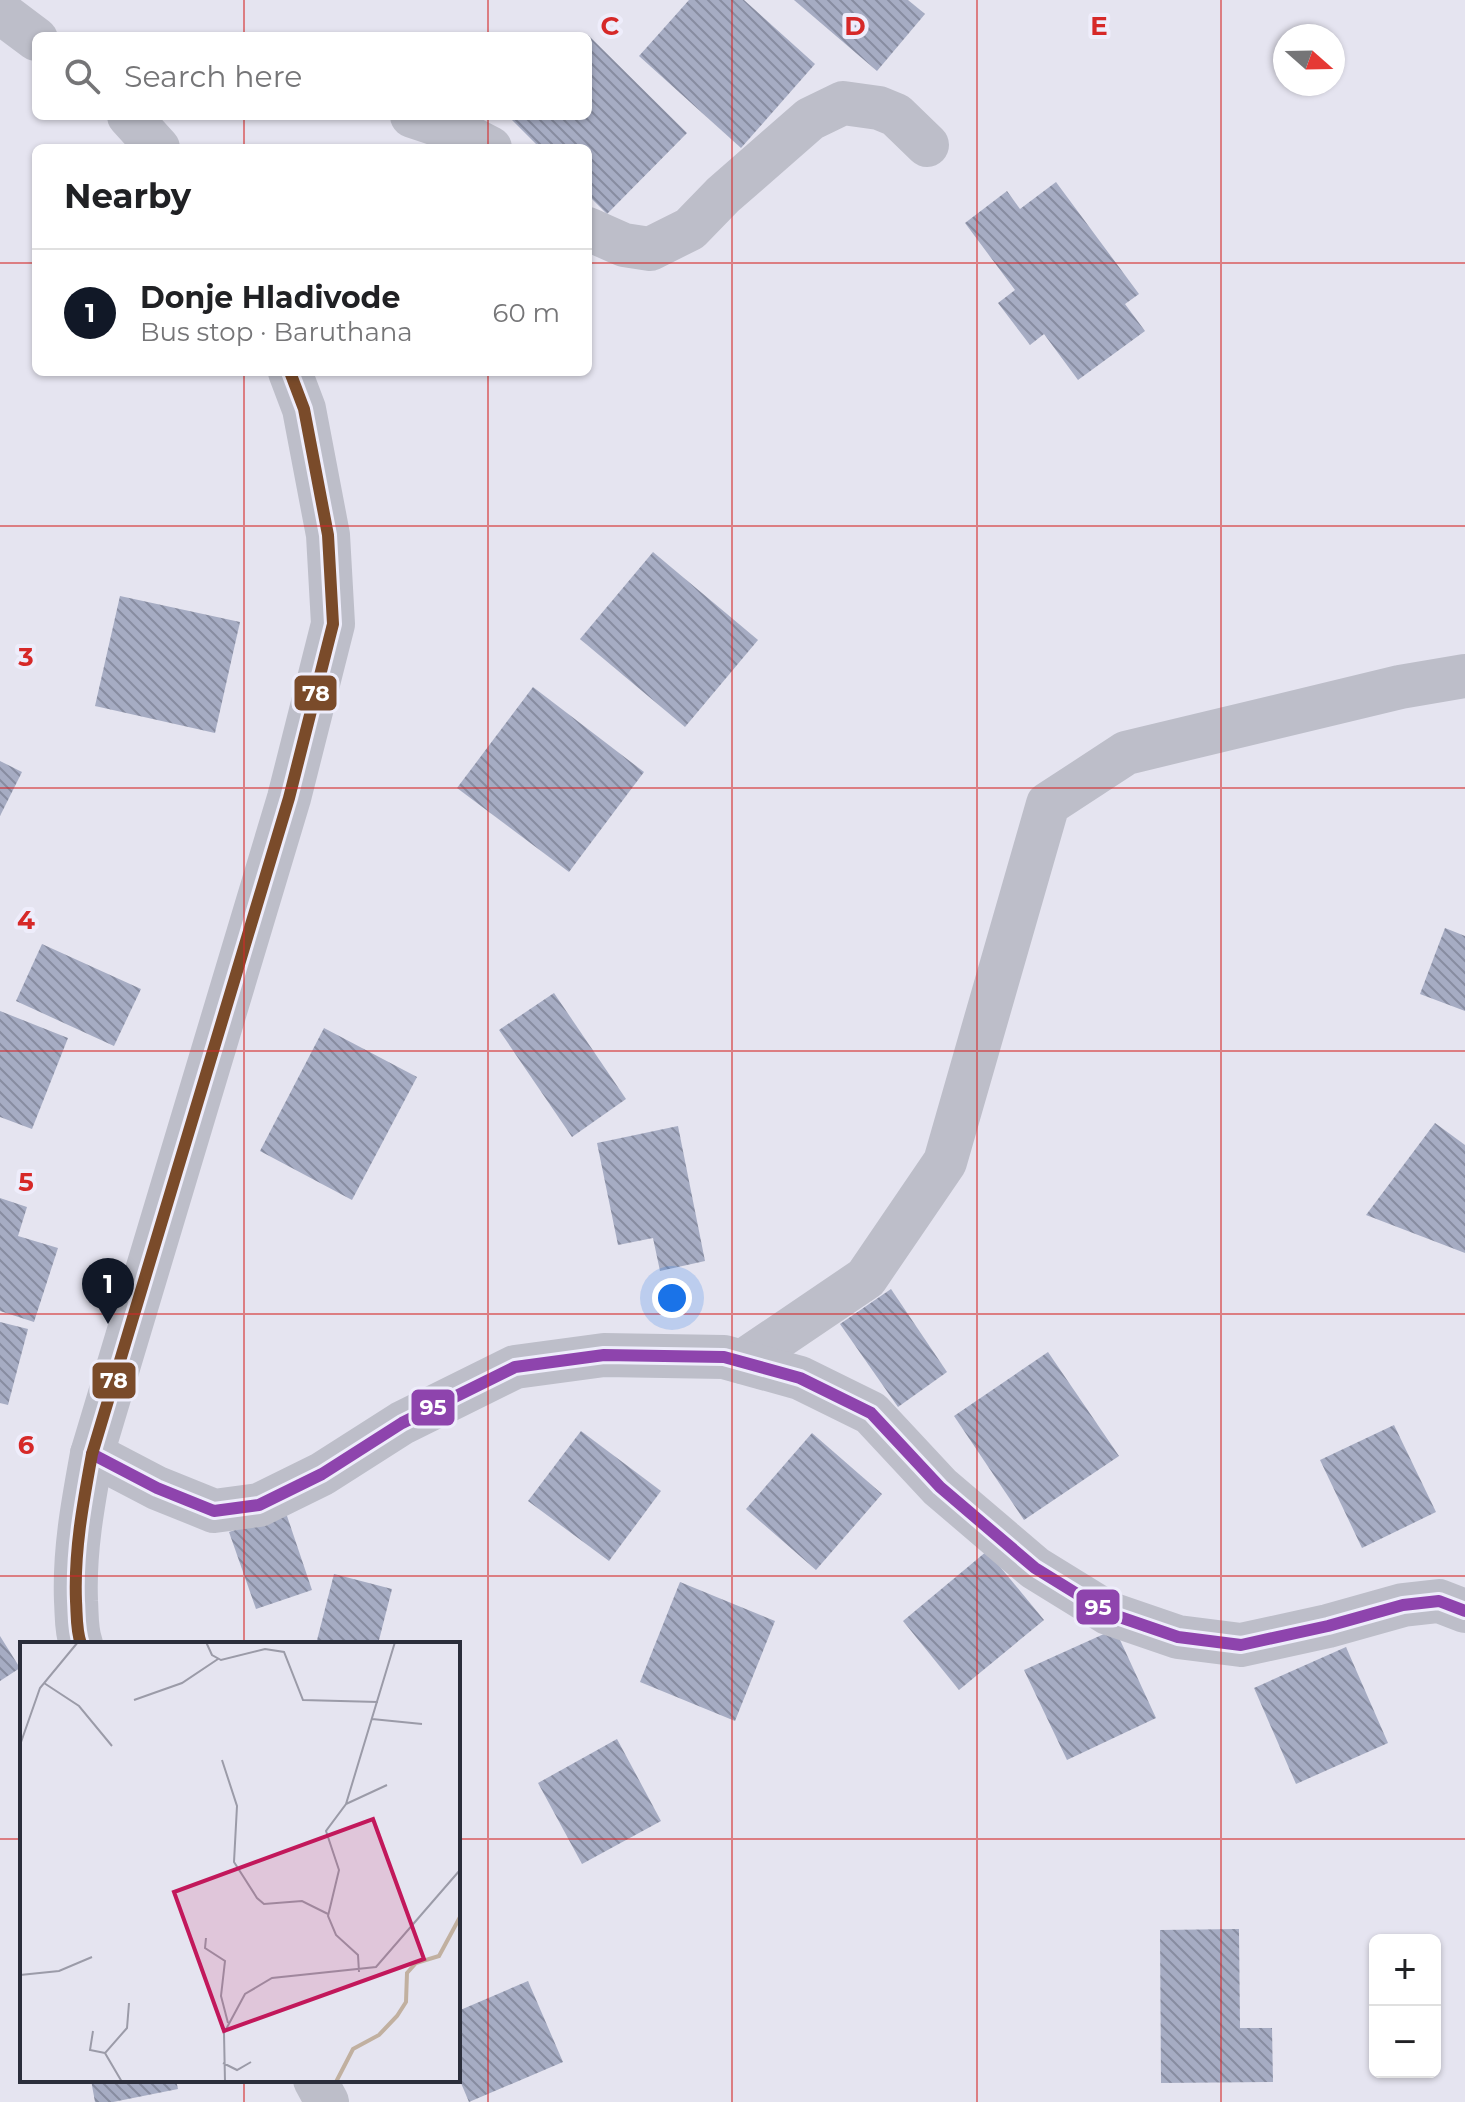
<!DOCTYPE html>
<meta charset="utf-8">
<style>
body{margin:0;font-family:Montserrat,sans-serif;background:#f6f6f6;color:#202124}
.controls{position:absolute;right:24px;bottom:24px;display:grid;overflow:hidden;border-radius:12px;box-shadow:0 2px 6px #0004}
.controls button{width:72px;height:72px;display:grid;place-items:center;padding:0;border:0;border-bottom:2px solid #e0e0e0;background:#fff;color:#202124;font:40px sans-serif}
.compass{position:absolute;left:1273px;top:24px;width:72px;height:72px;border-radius:50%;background:#fff;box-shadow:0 2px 6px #0004;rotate:110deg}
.you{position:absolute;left:672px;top:1298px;width:28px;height:28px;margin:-20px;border:6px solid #fff;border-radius:50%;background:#1a73e8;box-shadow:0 0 0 12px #1a73e833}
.badge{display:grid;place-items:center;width:52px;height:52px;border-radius:50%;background:#111827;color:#fff;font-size:26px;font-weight:700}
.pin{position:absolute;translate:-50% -66px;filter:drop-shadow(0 2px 4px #0008)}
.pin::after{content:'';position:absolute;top:42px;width:28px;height:24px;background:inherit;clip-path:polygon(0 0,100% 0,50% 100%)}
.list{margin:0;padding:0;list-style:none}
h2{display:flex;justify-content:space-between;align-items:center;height:104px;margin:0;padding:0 32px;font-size:34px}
h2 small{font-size:26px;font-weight:400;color:#757577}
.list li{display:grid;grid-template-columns:52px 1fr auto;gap:24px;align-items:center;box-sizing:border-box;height:128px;padding:0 32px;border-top:2px solid #e0e0e0}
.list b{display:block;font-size:30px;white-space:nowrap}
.list p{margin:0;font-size:26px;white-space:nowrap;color:#757577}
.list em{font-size:26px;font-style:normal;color:#757577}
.icon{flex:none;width:44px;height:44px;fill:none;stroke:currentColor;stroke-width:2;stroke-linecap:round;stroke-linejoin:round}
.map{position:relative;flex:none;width:1465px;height:2102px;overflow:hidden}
.search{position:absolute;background:#fff;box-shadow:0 2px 6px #0004;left:32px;top:32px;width:560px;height:88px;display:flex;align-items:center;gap:20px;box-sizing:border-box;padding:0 28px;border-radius:12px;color:#757577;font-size:30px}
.panel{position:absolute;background:#fff;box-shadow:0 2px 6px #0004;left:32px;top:144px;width:560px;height:232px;border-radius:12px}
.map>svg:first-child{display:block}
.building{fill:url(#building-back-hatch)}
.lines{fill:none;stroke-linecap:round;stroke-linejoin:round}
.minor{stroke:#bdbec9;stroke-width:44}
.bus-1-casing{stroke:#eeedfb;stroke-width:18}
.bus-2-casing{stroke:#eeedfb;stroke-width:18}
.bus-1{stroke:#8e44ad;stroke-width:12}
.bus-2{stroke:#7a4b2a;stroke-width:12}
.grid{fill:none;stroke:#d62828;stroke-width:2;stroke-opacity:0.55}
.inset-river{fill:none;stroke:#c1b0a0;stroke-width:4}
.inset-road{fill:none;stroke:#9b9ba8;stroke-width:2}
.view{fill:#c2185b;fill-opacity:0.15;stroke:#c2185b;stroke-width:4}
.inset-edge{fill:none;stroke:#2b2e3b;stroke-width:4}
.grid-label{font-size:26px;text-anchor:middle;font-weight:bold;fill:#d62828;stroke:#eeedfb;stroke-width:8;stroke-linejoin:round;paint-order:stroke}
.line-badge{stroke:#eeedfb;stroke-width:3}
.badge-label{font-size:22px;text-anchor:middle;font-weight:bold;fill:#fff}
</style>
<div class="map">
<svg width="1465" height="2102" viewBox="0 0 1465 2102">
<defs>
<pattern id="building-back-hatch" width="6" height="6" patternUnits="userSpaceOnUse" patternTransform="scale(2)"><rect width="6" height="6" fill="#a6acc3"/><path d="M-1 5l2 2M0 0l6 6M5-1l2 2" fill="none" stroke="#878ca0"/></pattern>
</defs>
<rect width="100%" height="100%" fill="#e5e4f0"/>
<!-- building -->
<g class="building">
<path d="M 689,0 L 744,0 L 815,64 L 741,148 L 639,56 Z"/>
<path d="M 794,0 L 908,0 L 925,14 L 877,71 Z"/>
<path d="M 588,35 L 687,133 L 607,214 L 588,195 L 588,148 L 540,148 L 508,116 L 588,116 Z"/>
<path d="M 1056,182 L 1139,294 L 1125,304 L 1145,331 L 1078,380 L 1044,334 L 1030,345 L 998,303 L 1015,290 L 965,223 L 1007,191 L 1020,209 Z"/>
<path d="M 653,552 L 758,640 L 685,727 L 580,639 Z"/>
<path d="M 120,596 L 240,622 L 215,733 L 95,706 Z"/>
<path d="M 533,687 L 644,772 L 569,872 L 457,788 Z"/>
<path d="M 0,761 L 22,772 L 0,816 Z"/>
<path d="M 1445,928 L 1465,936 L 1465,1011 L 1420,994 Z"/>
<path d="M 42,944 L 141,989 L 114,1046 L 16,1001 Z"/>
<path d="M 554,993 L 626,1099 L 572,1137 L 499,1030 Z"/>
<path d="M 0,1011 L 68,1038 L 32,1129 L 0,1117 Z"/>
<path d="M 324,1028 L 417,1077 L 352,1200 L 260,1151 Z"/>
<path d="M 1435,1123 L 1465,1145 L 1465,1253 L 1366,1215 Z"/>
<path d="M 678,1126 L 705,1261 L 660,1271 L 653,1238 L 618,1245 L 597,1143 Z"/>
<path d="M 0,1198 L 27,1207 L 18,1236 L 58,1248 L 34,1322 L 0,1311 Z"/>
<path d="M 891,1289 L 947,1372 L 898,1407 L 840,1324 Z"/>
<path d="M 0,1322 L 28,1329 L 8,1405 L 0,1403 Z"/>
<path d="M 1048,1352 L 1119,1456 L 1024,1520 L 954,1416 Z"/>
<path d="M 1394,1425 L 1436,1512 L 1362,1548 L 1320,1460 Z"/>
<path d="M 581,1431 L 661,1491 L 609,1561 L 528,1501 Z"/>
<path d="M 812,1433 L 882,1494 L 816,1570 L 746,1509 Z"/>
<path d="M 286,1513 L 312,1590 L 256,1609 L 229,1532 Z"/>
<path d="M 987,1551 L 1044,1620 L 959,1690 L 903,1621 Z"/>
<path d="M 334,1574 L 392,1589 L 378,1644 L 316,1644 Z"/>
<path d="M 680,1582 L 775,1621 L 735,1721 L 640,1682 Z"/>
<path d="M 1115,1629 L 1156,1718 L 1067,1760 L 1024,1670 Z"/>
<path d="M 0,1636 L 20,1668 L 0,1681 Z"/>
<path d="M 1346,1647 L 1388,1743 L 1296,1784 L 1254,1688 Z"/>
<path d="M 617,1739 L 661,1821 L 582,1864 L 538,1783 Z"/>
<path d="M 1239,1929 L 1240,2028 L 1272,2028 L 1273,2082 L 1161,2083 L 1160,1930 Z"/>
<path d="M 528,1981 L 563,2062 L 469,2102 L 458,2076 L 458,2011 Z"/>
<path d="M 91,2080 L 176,2080 L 178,2089 L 113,2102 L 95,2102 Z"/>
</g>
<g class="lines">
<!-- minor -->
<g class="minor">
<path d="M 0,12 L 36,39"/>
<path d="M 129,116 L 158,148"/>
<path d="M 412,116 L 457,131 L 490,148"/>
<path d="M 588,229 L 624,245 L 650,249 L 690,229 L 723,195 L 810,119 L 843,103 L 879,108 L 896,115 L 927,145"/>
<path d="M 742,1362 L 866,1278 L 945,1162 L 1048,804 L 1126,753 L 1400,687 L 1465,676"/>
<path d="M 92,1454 L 157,1488 L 214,1511 L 259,1505 L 322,1474 L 402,1423 L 515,1367 L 604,1355 L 724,1357 L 800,1378 L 871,1413 L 940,1487 L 1035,1568 L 1108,1613 L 1178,1637 L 1241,1645 L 1328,1626 L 1403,1605 L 1439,1601 L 1465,1611"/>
<path d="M 81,1644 C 76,1630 77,1616 76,1601 C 74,1551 83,1503 92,1454 L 289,798 L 333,624 L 328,535 L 304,409 L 290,372"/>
<path d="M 315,2080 L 327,2102"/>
</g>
<!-- bus-1 casing -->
<g class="bus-1-casing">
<path id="bus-1" d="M 92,1454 L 157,1488 L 214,1511 L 259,1505 L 322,1474 L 402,1423 L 515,1367 L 604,1355 L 724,1357 L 800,1378 L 871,1413 L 940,1487 L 1035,1568 L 1108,1613 L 1178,1637 L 1241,1645 L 1328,1626 L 1403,1605 L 1439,1601 L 1465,1611"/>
</g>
<!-- bus-2 casing -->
<g class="bus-2-casing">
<path id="bus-2" d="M 81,1644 C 76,1630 77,1616 76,1601 C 74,1551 83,1503 92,1454 L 289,798 L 333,624 L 328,535 L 304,409 L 290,372"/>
</g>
<!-- bus-1 -->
<use href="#bus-1" class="bus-1"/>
<!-- bus-2 -->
<use href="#bus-2" class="bus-2"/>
</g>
<!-- grid -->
<path class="grid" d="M 244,0 L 244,36M 488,0 L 488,36M 732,0 L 732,2102M 977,0 L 977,2102M 1221,0 L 1221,2102M 244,116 L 244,148M 488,116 L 488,148M 0,263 L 36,263M 588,263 L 1465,263M 244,372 L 244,1644M 488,372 L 488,2102M 0,526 L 1465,526M 0,788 L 1465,788M 0,1051 L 1465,1051M 0,1314 L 1465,1314M 0,1576 L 1465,1576M 0,1839 L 22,1839M 458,1839 L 1465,1839M 244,2080 L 244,2102"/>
<!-- overview -->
<g transform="translate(20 1642)">
<rect width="440" height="440" fill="#e5e4f0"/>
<path class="inset-river" d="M 316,440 L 333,407 L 359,393 L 377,374 L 386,360 L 387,331 L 396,321 L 419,314 L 440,275"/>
<path class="inset-road" d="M 186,0 L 192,13 L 201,18 L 245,7 L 264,10 L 283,58 L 358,60M 24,41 L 59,64 L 92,104M 114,58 L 162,41 L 198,17M 352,77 L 402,82M 0,103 L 20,46 L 58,0M 202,118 L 217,164 L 214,220 L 237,256 L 244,262 L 282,259 L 308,272M 326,162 L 367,143M 186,296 L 185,306 L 205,319 L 201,354 L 208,381M 339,330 L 338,313 L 316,293 L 308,274 L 319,228 L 306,189 L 326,162 L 375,0M 0,333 L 39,329 L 72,315M 73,389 L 70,408 L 85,411M 203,421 L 217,428 L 231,420M 102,440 L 85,411 L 107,386 L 109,361M 205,440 L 204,391 L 225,352 L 252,336 L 356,325 L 440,228"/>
<path class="view" d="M 353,177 L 404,317 L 204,389 L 154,250 Z"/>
<rect width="440" height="440" class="inset-edge"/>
</g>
<g class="grid-label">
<text x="610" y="35">C</text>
<text x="855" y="35">D</text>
<text x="1099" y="35">E</text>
<text x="26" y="666">3</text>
<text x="26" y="929">4</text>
<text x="26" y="1191">5</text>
<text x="26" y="1454">6</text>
</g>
<g class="line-badge">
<rect x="293" y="674" width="45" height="38" rx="8" fill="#7a4b2a"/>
<rect x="91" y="1361" width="46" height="39" rx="8" fill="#7a4b2a"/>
<rect x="410" y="1388" width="46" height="39" rx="8" fill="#8e44ad"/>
<rect x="1075" y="1588" width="46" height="38" rx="8" fill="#8e44ad"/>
</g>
<g class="badge-label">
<text x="316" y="701">78</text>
<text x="114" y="1388">78</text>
<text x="433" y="1415">95</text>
<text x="1098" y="1615">95</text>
</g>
</svg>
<div class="controls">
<button>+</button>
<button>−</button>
</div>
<svg class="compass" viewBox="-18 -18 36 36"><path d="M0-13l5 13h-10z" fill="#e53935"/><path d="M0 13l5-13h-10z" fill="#757577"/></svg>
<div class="you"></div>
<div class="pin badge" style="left:108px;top:1324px">1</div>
<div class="search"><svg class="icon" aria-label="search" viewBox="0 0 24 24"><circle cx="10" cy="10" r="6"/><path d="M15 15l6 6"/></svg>Search here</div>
<section class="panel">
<h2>Nearby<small></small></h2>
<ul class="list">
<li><span class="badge">1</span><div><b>Donje Hladivode</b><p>Bus stop · Baruthana</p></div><em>60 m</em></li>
</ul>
</section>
</div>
